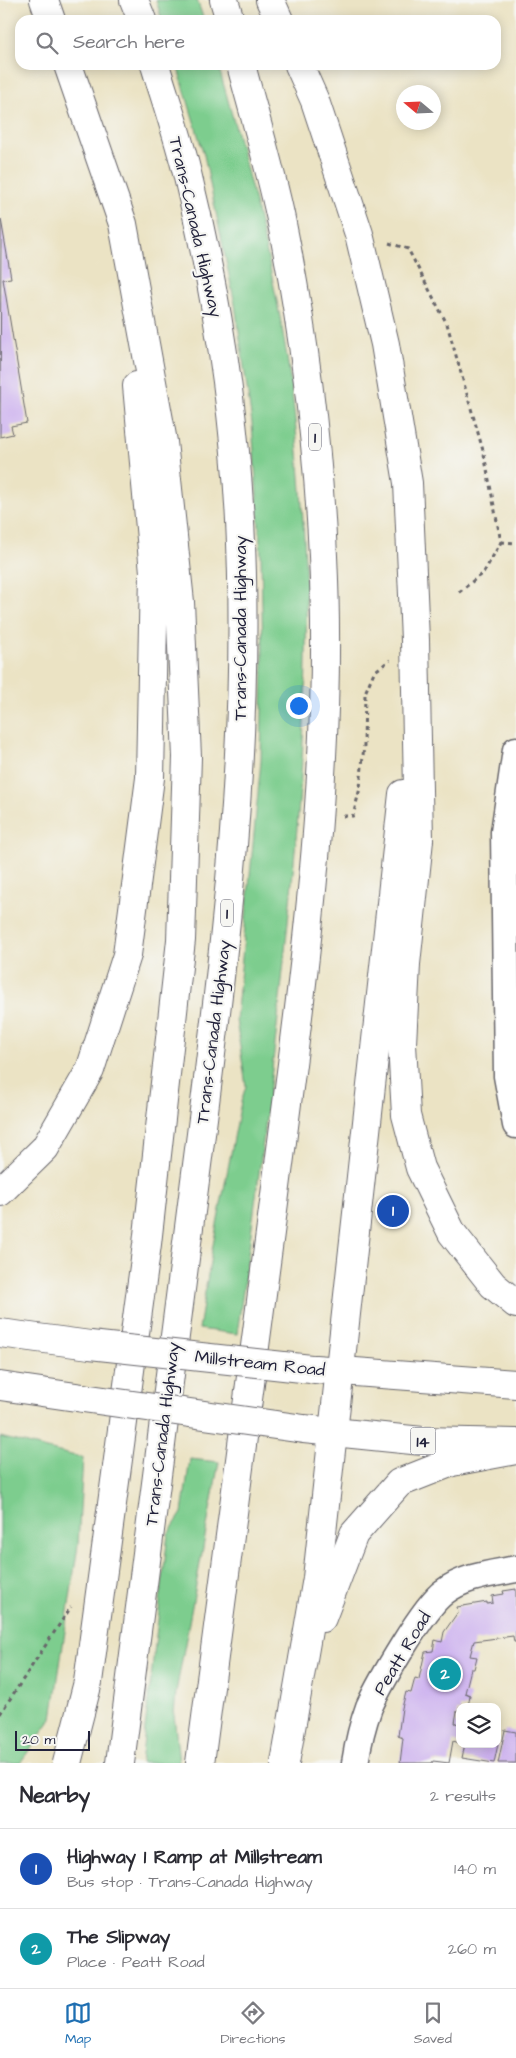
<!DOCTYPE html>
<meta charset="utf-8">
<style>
body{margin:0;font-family:"Architects Daughter",sans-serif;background:#f7f7f7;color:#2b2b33}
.controls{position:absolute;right:15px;bottom:15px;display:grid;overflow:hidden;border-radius:10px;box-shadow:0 2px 12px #0003}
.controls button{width:45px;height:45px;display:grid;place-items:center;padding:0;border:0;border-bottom:1px solid #e1e1e2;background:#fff;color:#2b2b33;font:25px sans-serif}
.compass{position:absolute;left:396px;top:85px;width:45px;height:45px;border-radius:50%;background:#fff;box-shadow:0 2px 12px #0003;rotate:289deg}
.scale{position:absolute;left:15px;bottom:12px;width:75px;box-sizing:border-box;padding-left:5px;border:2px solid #22223b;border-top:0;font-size:14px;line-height:18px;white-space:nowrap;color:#22223b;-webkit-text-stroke:4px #f6f6f2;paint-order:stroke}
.you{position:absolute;left:298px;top:705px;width:18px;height:18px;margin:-12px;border:4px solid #fff;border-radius:50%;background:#1a73e8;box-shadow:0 0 0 8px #1a73e833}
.badge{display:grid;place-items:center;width:32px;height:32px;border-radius:50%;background:#1f6fb2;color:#fff;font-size:16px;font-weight:700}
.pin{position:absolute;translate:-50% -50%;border:2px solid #fff;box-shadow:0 1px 5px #0006}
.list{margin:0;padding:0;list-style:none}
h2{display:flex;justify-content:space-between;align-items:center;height:65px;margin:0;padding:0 20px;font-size:21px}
h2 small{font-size:16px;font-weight:400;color:#7c7c81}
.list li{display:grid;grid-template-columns:32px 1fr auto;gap:15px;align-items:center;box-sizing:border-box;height:80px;padding:0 20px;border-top:1px solid #e1e1e2}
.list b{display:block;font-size:19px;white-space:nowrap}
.list p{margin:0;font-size:16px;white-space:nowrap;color:#7c7c81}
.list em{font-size:16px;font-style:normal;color:#7c7c81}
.icon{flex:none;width:28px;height:28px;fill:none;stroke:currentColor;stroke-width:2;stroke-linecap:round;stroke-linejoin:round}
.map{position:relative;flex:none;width:516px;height:1763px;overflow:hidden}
.search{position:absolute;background:#fff;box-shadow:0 2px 12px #0003;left:15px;right:15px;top:15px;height:55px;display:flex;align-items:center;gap:12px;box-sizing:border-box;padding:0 18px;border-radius:15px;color:#7c7c81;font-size:19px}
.sheet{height:225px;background:#fff}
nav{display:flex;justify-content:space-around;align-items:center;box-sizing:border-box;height:70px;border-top:1px solid #e1e1e2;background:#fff;font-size:14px;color:#7c7c81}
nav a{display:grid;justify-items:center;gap:2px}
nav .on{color:#1f6fb2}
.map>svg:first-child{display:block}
.green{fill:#7dcd8e;stroke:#507864}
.building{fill:#ccb0ef}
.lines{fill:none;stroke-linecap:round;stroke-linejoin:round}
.minor-casing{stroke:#68666b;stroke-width:29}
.primary-casing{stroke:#68666b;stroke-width:30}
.motorway-casing{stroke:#68666b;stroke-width:30}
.path{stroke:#68666b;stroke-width:3;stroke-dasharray:4 4;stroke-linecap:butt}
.minor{stroke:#fff;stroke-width:26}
.primary{stroke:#fff;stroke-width:28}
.motorway{stroke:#fff;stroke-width:28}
.primary-bridge-casing{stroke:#68666b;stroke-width:30;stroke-linecap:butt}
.primary-bridge{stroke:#fff;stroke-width:28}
.labels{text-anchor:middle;stroke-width:4.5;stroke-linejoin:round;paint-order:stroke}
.shield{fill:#f6f6f2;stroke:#626272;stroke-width:1}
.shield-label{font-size:16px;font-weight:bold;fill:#22223b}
.street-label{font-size:18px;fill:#22223b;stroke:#f6f6f2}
</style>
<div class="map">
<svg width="516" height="1763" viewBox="0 0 516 1763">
<rect width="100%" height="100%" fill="#f6f6f2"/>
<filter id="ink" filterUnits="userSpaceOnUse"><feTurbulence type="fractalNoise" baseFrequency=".02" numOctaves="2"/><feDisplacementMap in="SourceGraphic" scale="10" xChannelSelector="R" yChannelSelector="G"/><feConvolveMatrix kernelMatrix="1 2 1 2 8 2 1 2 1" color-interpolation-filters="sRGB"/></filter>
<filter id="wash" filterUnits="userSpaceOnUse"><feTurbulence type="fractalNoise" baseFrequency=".0096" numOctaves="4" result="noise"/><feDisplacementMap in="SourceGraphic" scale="20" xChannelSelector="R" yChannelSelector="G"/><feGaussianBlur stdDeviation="1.12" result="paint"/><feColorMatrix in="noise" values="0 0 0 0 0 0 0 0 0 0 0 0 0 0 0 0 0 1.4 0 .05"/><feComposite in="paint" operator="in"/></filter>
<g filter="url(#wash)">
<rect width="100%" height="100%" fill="#ebe3c4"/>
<!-- green -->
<g class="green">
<path d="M 156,0 L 197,0 L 204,20 L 162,20 Z"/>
<path d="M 177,65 L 218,65 C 243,152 266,239 282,328 C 295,397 300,469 304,539 C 311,669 301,801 287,931 C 274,1066 256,1200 237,1334 L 199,1329 L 212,1250 L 241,1102 L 246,1086 L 236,1020 L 261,761 L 263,660 L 261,555 L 252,423 L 235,304 L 204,155 Z"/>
<path d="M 0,1437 L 83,1458 L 78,1545 L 52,1718 L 20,1763 L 0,1763 Z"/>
<path d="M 190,1459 L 219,1462 L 176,1692 L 174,1714 L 179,1763 L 141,1763 L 168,1534 L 182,1513 Z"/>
</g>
<g id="blocks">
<!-- building -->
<g class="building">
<path d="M 1,219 L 11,278 L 3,279 L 27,423 L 11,426 L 13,434 L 0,437 Z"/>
<path d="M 516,1589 L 516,1642 L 514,1642 L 513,1636 L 474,1641 L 470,1656 L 477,1657 L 474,1669 L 471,1669 L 465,1693 L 470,1695 L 468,1707 L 460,1707 L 460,1711 L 457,1711 L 455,1723 L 460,1724 L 460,1743 L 453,1741 L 449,1763 L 433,1761 L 432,1763 L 400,1763 L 403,1738 L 398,1736 L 402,1708 L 406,1692 L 411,1693 L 415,1678 L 419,1679 L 425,1652 L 433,1651 L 435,1640 L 442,1642 L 444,1632 L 458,1612 L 457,1607 L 487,1602 L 487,1604 L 493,1603 L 492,1596 L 504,1594 L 503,1591 Z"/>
<path d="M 505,1730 L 516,1732 L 516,1763 L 498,1763 Z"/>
<path d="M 465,1744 L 498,1744 L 494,1763 L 462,1758 Z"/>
</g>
</g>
</g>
<g filter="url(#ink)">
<use href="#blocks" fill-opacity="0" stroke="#68666b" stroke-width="1"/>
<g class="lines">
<!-- minor casing -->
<g class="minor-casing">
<g id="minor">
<path d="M 516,750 L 504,832 L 507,1076 L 516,1125"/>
<path d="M 355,1763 C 358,1744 362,1726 369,1707 C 380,1683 424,1606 444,1592 C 465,1576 491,1574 516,1569"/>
</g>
</g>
<!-- primary casing -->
<g class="primary-casing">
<g id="primary">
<path d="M 0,1333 L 90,1345"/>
<path d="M 315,1369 L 516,1384"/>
<path d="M 0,1386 L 83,1398"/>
<path d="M 304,1429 L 422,1441 L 516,1443"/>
</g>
</g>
<!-- motorway casing -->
<g class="motorway-casing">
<g id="motorway">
<path d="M 44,0 L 51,20"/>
<path d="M 134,0 L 142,20"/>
<path d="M 224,0 L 230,20"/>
<path d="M 270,0 L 279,20"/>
<path d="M 299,65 L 315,101 L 359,234 L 385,344 L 408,483 L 415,640 L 419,840 L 406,964 L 402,1044 L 406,1115 L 420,1168 L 452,1233 L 493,1285 L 516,1304"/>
<path d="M 0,1192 L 45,1148 L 90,1070 L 127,955 L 150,778 L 154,572 L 137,386"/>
<path d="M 322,1618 L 354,1534 L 399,1483 L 452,1462 L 516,1450"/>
<path d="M 67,1763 L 88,1682 L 147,1244 L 181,940 L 187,757 L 180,602 L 163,442 L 123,224 L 68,65"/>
<path d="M 120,1763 C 144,1563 171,1364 197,1165 C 225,951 251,737 240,521 C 234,404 215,286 187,173 C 178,136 166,101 155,65"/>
<path d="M 200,1763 C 227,1561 254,1359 280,1157 C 306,958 333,757 323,556 C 318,445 304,333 282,224 C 271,170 255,118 241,65"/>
<path d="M 285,1763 L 317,1578 L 403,794"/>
</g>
</g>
<!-- path -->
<g class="path">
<path d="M 389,243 L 408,249 L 447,324 L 484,454 L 501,542 L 484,572 L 458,593"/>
<path d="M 501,542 L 516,543"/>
<path d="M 343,816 L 353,816 L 360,788 L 364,745 L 365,693 L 374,672 L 390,660"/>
<path d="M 0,1714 L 71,1607"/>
</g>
<!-- minor -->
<use href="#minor" class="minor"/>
<!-- primary -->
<use href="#primary" class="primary"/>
<!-- motorway -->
<use href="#motorway" class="motorway"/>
<!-- primary-bridge casing -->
<g class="primary-bridge-casing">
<g id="primary-bridge">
<path d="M 90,1345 L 311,1369"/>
<path d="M 83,1398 L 304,1429"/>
</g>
</g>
<!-- primary-bridge -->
<use href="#primary-bridge" class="primary-bridge"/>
</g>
</g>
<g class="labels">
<!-- shield labels -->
<g class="shield">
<rect x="309" y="423.5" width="12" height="27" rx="4"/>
<rect x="221" y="899.5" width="12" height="27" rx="4"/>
<rect x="410.5" y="1427.5" width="25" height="27" rx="4"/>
</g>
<g class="shield-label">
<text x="315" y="443">1</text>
<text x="227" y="919">1</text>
<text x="423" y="1447">14</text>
</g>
<!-- street labels -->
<g class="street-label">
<text transform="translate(196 227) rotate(77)" y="6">Trans-Canada Highway</text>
<text transform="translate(240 628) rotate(-90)" y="6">Trans-Canada Highway</text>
<text transform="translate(213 1032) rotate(-83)" y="6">Trans-Canada Highway</text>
<text transform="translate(260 1363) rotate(6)" y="6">Millstream Road</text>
<text transform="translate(162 1434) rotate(-83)" y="6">Trans-Canada Highway</text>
<text transform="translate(402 1653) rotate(-59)" y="6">Peatt Road</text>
</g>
</g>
</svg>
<div class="controls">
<button><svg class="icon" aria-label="layers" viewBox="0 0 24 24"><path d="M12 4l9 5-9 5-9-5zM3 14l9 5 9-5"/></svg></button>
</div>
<svg class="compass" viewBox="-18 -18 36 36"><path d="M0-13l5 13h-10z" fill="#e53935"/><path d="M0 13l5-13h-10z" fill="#7c7c81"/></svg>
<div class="scale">20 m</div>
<div class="you"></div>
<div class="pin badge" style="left:393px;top:1211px;background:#1a4fb4">1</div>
<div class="pin badge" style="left:445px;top:1674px;background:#0f9aa8">2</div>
<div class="search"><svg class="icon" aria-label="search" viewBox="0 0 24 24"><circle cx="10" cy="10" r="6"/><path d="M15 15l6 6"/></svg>Search here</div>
</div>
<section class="sheet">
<h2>Nearby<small>2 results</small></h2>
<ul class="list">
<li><span class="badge" style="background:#1a4fb4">1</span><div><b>Highway 1 Ramp at Millstream</b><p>Bus stop · Trans-Canada Highway</p></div><em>140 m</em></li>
<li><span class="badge" style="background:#0f9aa8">2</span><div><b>The Slipway</b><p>Place · Peatt Road</p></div><em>260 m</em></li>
</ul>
</section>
<nav>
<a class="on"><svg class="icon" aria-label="map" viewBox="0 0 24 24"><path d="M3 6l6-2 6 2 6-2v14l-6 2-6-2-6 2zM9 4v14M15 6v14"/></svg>Map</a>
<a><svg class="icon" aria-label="directions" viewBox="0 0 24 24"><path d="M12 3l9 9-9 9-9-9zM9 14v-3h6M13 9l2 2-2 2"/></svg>Directions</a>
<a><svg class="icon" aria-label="saved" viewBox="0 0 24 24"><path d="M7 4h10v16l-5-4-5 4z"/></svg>Saved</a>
</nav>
